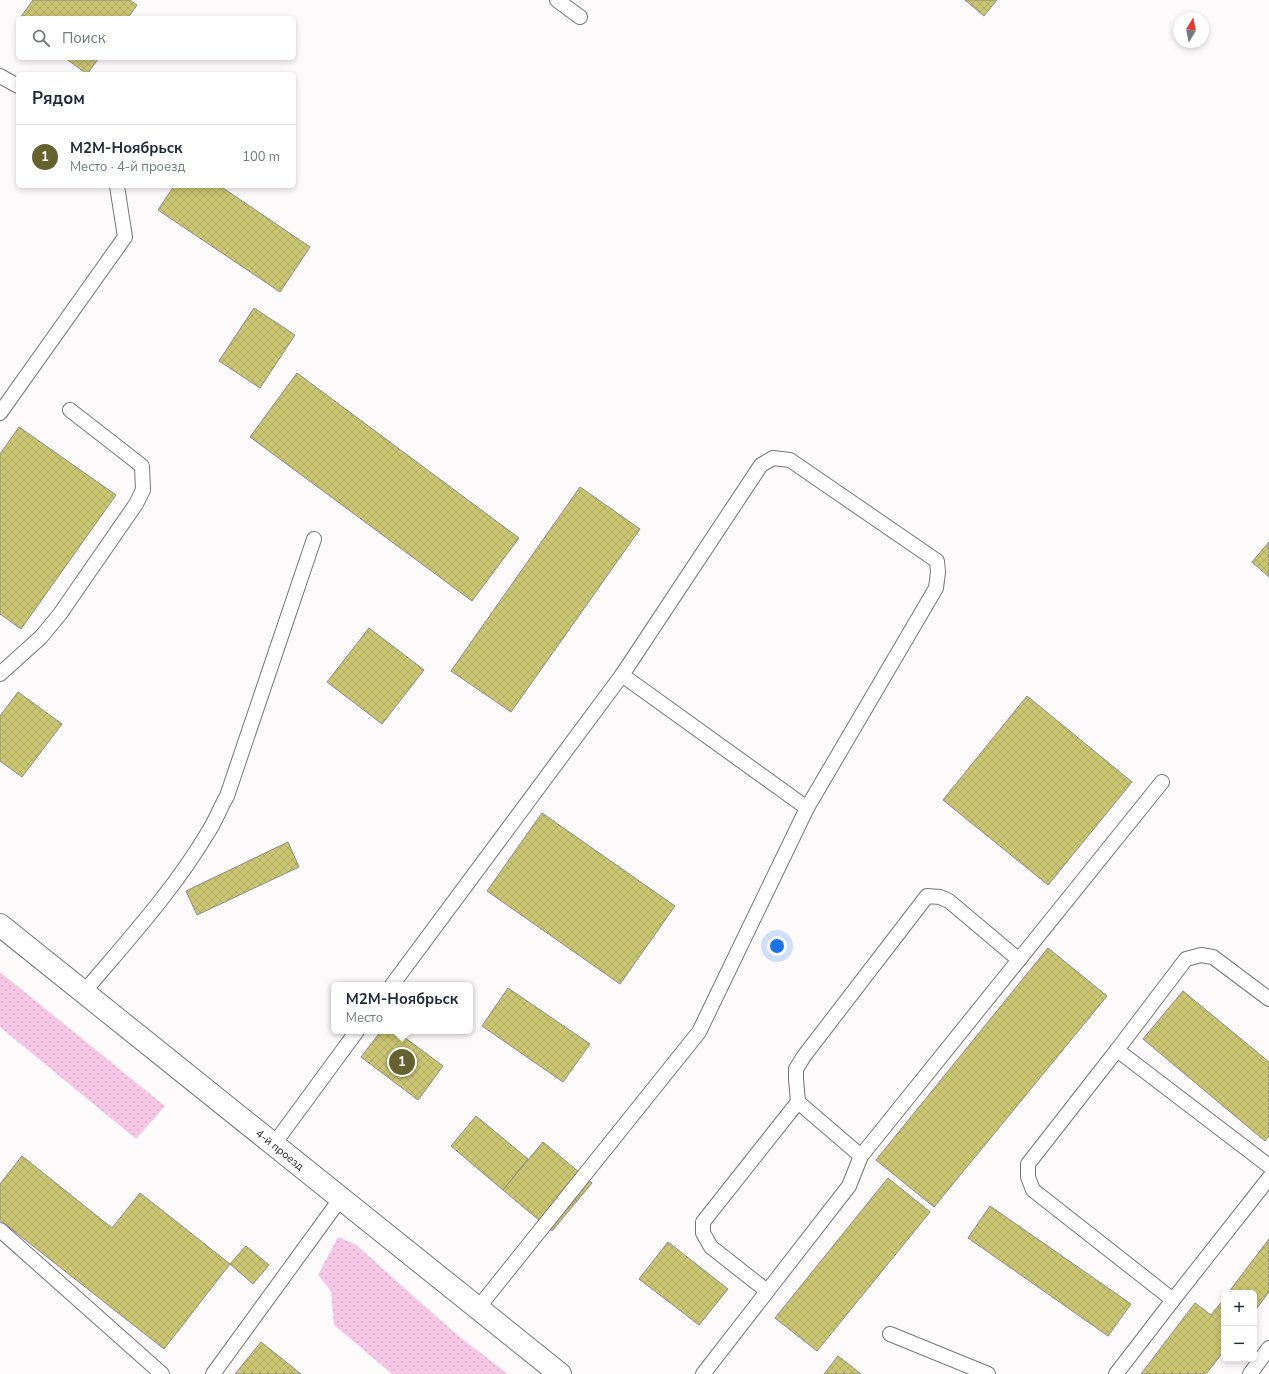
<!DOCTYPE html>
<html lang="ru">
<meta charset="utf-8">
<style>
body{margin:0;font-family:"Nunito Sans",sans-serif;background:#f6f6f7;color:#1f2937}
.controls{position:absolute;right:12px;bottom:12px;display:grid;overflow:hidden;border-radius:6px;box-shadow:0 2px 6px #0003}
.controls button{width:36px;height:36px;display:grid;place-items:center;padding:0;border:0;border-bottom:1px solid #e0e1e3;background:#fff;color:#1f2937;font:20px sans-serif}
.compass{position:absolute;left:1173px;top:12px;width:36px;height:36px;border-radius:50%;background:#fff;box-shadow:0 2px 6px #0003;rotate:10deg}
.you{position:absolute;left:777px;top:946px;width:14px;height:14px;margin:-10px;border:3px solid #fff;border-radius:50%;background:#1a73e8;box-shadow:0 0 0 6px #1a73e833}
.badge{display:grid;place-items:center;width:26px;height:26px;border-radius:50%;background:#65622f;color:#fff;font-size:13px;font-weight:700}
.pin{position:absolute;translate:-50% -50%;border:2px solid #fff;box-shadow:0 1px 4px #0006}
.popup{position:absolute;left:331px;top:982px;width:142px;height:52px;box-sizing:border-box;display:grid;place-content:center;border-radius:6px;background:#fff;filter:drop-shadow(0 1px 3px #0005);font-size:13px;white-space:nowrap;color:#747a83}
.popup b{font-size:15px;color:#1f2937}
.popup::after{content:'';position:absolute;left:50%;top:100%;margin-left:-8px;border:8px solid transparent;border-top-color:#fff}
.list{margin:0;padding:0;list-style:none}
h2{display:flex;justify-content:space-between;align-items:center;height:52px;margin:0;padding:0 16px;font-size:17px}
h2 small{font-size:13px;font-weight:400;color:#747a83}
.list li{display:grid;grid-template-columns:26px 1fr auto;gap:12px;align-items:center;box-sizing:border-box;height:64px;padding:0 16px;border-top:1px solid #e0e1e3}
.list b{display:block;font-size:15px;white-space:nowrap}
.list p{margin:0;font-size:13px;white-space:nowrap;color:#747a83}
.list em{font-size:13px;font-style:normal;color:#747a83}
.icon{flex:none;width:22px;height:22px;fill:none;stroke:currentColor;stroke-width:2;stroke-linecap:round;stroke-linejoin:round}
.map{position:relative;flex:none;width:1269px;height:1374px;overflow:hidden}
.search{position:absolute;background:#fff;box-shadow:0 2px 6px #0003;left:16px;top:16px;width:280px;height:44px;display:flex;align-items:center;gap:10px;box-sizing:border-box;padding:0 14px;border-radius:6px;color:#747a83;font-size:15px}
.panel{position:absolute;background:#fff;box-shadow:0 2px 6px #0003;left:16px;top:72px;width:280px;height:116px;border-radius:6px}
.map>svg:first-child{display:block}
.green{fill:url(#green-dots)}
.building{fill:url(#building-cross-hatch);stroke:#8b8b88}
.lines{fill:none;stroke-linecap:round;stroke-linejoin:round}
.lane-casing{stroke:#797577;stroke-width:16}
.street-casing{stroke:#797577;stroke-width:24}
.lane{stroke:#fff;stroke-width:14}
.street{stroke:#fff;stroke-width:22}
.labels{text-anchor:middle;stroke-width:3;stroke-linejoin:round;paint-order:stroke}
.street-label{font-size:11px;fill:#232122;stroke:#fff}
</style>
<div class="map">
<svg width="1269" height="1374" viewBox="0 0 1269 1374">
<defs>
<pattern id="green-dots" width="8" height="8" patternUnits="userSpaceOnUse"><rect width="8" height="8" fill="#f7c7e6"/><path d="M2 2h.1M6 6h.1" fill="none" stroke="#d3abc5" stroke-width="1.8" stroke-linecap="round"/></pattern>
<pattern id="building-cross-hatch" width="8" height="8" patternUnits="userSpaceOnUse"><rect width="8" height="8" fill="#cbc672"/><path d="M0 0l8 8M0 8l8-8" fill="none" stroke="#aeaa62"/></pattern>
</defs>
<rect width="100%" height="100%" fill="#fdfafc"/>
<!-- green -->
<g class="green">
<path d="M 0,972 L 165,1106 L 136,1139 L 0,1027 Z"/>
<path d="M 338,1237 L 355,1244 L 456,1334 L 508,1374 L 392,1374 L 334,1325 L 331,1291 L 318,1275 Z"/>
</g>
<!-- building -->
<g class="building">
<path d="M 33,0 L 130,0 L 137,5 L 128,18 L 20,18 Z"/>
<path d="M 965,0 L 997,0 L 984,16 Z"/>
<path d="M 65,58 L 99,58 L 87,74 Z"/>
<path d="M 174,186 L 220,186 L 310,247 L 280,292 L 158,210 Z"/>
<path d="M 254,308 L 295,335 L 260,388 L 219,361 Z"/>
<path d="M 297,373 L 519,538 L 472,601 L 250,437 Z"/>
<path d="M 19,427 L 116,495 L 21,629 L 0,614 L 0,454 Z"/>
<path d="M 580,487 L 640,529 L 511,712 L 451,671 Z"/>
<path d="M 1269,542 L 1269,577 L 1252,562 Z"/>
<path d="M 369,628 L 424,670 L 382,724 L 327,682 Z"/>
<path d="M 18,692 L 62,724 L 22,777 L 0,761 L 0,716 Z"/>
<path d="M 1027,696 L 1132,782 L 1048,885 L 943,800 Z"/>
<path d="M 542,813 L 675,906 L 620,984 L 487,891 Z"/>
<path d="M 288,842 L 299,867 L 197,915 L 186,891 Z"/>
<path d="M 1048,948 L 1107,996 L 934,1207 L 876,1160 Z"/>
<path d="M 508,988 L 590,1044 L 563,1082 L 482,1026 Z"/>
<path d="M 1183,991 L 1269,1062 L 1269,1136 L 1265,1141 L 1143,1039 Z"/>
<path d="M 381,1031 L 396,1031 L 443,1066 L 418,1100 L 361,1057 Z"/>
<path d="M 476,1116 L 528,1159 L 503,1190 L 451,1146 Z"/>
<path d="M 543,1142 L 592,1183 L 552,1231 L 503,1190 Z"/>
<path d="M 22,1156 L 112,1228 L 140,1193 L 230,1264 L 164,1349 L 0,1220 L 0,1184 Z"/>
<path d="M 888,1178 L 930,1212 L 817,1351 L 775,1318 Z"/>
<path d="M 990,1206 L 1131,1304 L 1108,1336 L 968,1238 Z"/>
<path d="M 1269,1239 L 1269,1292 L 1254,1312 L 1254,1293 L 1228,1293 Z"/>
<path d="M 668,1242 L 728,1289 L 699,1325 L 639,1279 Z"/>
<path d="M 246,1246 L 269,1265 L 253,1284 L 230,1264 Z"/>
<path d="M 1224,1299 L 1224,1351 L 1206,1374 L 1141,1374 L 1195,1303 L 1211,1315 Z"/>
<path d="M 261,1342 L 301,1374 L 235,1374 Z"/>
<path d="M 838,1356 L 861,1374 L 824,1374 Z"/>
</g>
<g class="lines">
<!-- lane casing -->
<g class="lane-casing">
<g id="lane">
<path d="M 557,0 L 580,17"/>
<path d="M 0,76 L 18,86"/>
<path d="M 0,413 L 125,237 L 117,186"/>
<path d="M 0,674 L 41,637 L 60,614 L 136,504 L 143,490 L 142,466 L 70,410"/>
<path d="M 622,675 L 761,465 L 773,458 L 790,460 L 937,561 L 938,572 L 936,588 L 807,808"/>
<path d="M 392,985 L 622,675 L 807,808 L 699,1032 L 478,1308"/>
<path d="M 84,992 C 127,941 173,891 207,834 C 215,822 220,808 227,796 L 314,539"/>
<path d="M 1269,999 L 1213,957 L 1201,955 L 1186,959 L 1117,1050 L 1269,1166"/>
<path d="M 1117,1050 L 1028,1164 L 1028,1177 L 1033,1190 L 1173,1300 L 1269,1178"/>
<path d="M 274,1144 L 357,1031"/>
<path d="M 861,1156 L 798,1102 L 796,1079 L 796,1069 L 804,1056 L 927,896 L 940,897 L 949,901 L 1019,960"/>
<path d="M 0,1230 L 162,1374"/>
<path d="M 767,1291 L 711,1247 L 703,1233 L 703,1222 L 798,1102"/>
<path d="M 890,1334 L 988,1374"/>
<path d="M 213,1374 L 341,1198"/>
<path d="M 703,1374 L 849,1186 L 861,1156 L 1162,782"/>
<path d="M 1116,1374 L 1173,1300"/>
<path d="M 1250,1374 L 1269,1348"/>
</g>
</g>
<!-- street casing -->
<g class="street-casing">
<g id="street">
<path id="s1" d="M 0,925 L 560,1374"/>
</g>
</g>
<!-- lane -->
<use href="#lane" class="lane"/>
<!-- street -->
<use href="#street" class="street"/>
</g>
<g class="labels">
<!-- street labels -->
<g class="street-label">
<text dy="4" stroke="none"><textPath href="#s1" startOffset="359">4-й проезд</textPath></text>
</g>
</g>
</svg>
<div class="controls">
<button>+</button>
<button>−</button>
</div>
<svg class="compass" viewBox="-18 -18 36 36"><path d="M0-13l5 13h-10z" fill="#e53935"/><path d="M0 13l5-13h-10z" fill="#747a83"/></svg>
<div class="you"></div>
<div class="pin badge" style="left:402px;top:1062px">1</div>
<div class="popup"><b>М2М-Ноябрьск</b>Место</div>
<div class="search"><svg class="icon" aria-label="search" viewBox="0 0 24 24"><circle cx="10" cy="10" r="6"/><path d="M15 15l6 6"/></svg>Поиск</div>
<section class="panel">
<h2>Рядом<small></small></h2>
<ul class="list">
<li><span class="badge">1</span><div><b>М2М-Ноябрьск</b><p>Место · 4-й проезд</p></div><em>100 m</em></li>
</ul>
</section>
</div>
